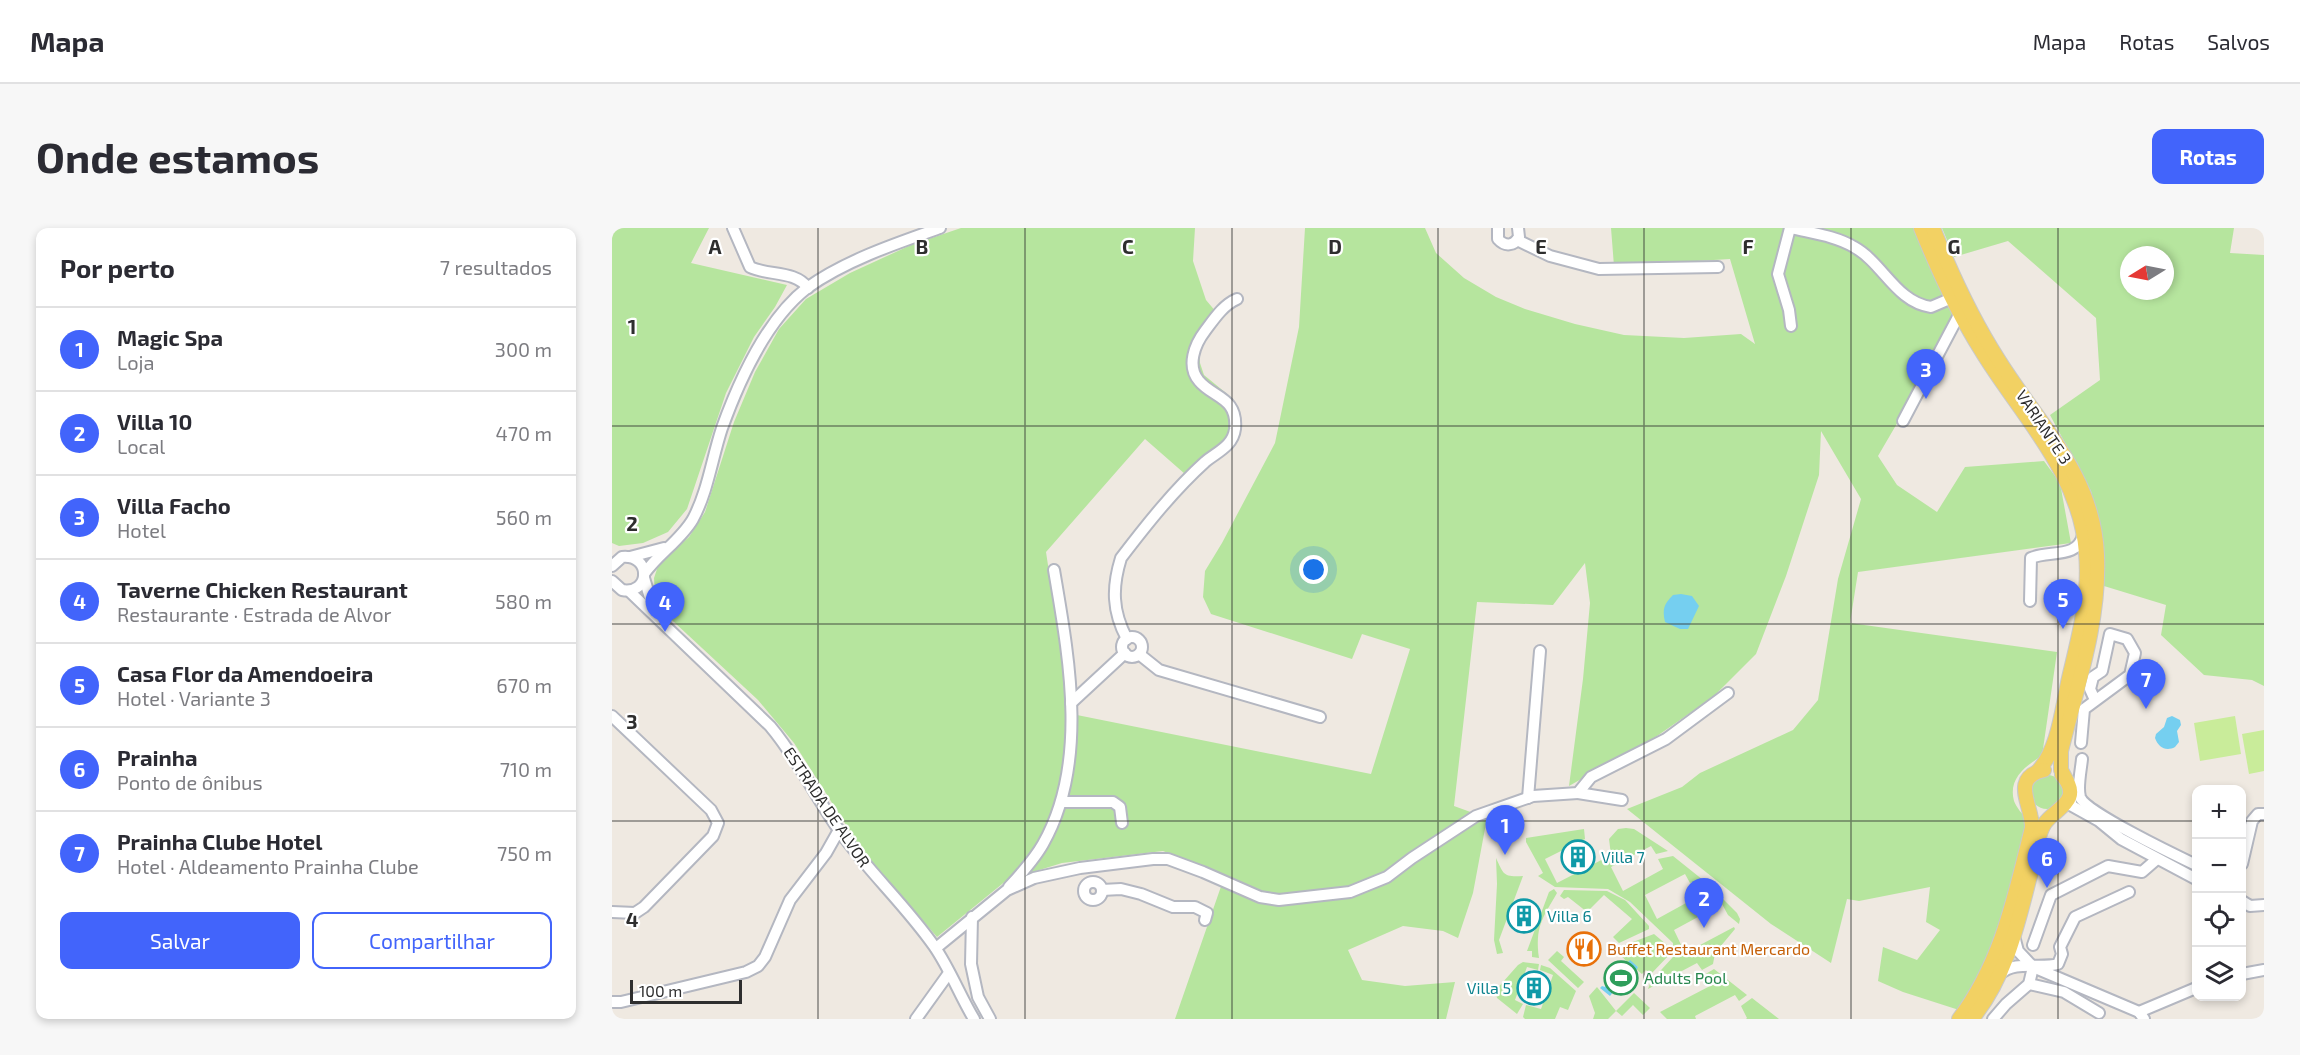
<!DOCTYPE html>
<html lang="pt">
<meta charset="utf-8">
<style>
body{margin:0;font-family:"Exo 2",sans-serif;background:#f7f7f7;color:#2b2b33}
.controls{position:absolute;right:18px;bottom:18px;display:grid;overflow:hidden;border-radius:12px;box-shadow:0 3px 9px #0003}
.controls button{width:54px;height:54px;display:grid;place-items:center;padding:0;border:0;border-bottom:2px solid #e1e1e2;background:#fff;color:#2b2b33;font:30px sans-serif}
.compass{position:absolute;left:1508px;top:18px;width:54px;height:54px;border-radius:50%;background:#fff;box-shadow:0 3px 9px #0003;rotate:260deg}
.scale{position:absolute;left:18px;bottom:15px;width:112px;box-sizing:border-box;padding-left:6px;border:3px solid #2e2e2e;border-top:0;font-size:16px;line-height:21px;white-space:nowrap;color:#2e2e2e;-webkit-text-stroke:4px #fff;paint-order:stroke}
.you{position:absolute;left:702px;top:342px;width:21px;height:21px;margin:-15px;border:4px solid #fff;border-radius:50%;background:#1a73e8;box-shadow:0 0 0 9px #1a73e833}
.badge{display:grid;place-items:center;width:39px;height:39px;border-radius:50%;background:#4264fb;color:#fff;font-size:20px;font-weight:700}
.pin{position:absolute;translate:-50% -50px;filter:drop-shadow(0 2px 3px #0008)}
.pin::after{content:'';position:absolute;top:32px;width:21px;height:18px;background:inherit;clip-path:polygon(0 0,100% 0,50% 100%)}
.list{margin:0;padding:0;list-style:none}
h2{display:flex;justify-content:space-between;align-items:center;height:78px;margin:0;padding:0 24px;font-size:26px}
h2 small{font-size:20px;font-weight:400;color:#7c7c81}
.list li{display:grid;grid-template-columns:39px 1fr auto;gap:18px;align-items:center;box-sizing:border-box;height:84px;padding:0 24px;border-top:2px solid #e1e1e2}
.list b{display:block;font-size:22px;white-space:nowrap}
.list p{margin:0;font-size:20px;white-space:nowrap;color:#7c7c81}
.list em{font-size:20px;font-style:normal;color:#7c7c81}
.actions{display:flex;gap:12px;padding:18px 24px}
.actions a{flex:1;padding:14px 0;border:2px solid #4264fb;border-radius:12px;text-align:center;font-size:21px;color:#4264fb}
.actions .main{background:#4264fb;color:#fff}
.icon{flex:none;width:33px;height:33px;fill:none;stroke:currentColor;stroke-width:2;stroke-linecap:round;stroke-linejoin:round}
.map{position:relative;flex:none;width:1652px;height:791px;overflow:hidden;border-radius:12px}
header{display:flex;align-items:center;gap:36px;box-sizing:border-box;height:84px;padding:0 30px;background:#fff;border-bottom:2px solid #e1e1e2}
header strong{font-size:28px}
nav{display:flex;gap:33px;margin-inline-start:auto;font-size:21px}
.intro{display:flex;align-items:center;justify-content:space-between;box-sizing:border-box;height:144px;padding:0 36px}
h1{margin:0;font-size:42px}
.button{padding:15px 27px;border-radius:12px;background:#4264fb;color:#fff;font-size:21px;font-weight:700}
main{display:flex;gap:36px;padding:0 36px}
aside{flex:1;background:#fff;border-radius:12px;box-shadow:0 3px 9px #0003}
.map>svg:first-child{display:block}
.green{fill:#b6e59e;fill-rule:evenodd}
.pitch{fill:#c9ec9a}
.water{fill:#75cff0}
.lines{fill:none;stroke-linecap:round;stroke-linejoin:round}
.minor-casing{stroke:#b4b7c1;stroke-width:14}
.major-casing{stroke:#c9c9c9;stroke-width:16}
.minor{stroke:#fff;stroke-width:10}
.major{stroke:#f2d163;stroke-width:14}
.grid{fill:none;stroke:#2e2e2e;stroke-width:1.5;stroke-opacity:0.55}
.labels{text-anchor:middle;stroke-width:4.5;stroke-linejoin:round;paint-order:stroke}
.street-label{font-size:16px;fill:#2e2e2e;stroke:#fff}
.culture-label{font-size:16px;fill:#0d838f;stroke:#fff;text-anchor:start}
.food-label{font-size:16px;fill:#c56008;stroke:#fff;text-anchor:start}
.leisure-label{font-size:16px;fill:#27864d;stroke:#fff;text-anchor:start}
.grid-label{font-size:20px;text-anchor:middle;font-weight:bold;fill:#2e2e2e;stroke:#fff;stroke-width:4.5;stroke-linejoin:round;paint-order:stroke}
</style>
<header>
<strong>Mapa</strong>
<nav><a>Mapa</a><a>Rotas</a><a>Salvos</a></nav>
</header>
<div class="intro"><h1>Onde estamos</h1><a class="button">Rotas</a></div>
<main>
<aside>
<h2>Por perto<small>7 resultados</small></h2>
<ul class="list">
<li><span class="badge">1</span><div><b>Magic Spa</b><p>Loja</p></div><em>300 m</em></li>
<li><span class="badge">2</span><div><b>Villa 10</b><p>Local</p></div><em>470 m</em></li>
<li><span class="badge">3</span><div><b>Villa Facho</b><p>Hotel</p></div><em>560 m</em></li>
<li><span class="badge">4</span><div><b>Taverne Chicken Restaurant</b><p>Restaurante · Estrada de Alvor</p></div><em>580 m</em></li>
<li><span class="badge">5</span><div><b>Casa Flor da Amendoeira</b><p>Hotel · Variante 3</p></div><em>670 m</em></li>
<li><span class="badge">6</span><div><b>Prainha</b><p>Ponto de ônibus</p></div><em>710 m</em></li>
<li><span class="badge">7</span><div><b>Prainha Clube Hotel</b><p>Hotel · Aldeamento Prainha Clube</p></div><em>750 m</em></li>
</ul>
<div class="actions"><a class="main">Salvar</a><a>Compartilhar</a></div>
</aside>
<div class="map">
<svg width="1652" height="791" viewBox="0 0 1652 791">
<rect width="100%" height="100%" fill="#efe9e1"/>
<!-- green -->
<g class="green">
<path d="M 0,0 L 97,0 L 79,35 L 175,57 L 163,79 L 142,109 L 114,165 L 75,281 L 56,304 L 31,315 L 7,318 L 0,315 Z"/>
<path d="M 349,0 L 583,0 L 581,33 L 594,72 L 610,91 L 594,108 L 587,121 L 588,135 L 592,147 L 620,170 L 626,184 L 627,199 L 625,212 L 581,253 L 533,211 L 434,324 L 453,449 L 455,485 L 759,546 L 798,421 L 750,406 L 740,431 L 599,386 L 591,369 L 593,343 L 610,315 L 663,215 L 687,99 L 693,0 L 813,0 L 824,25 L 852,50 L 884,69 L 913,81 L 963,96 L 1012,107 L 1072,110 L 1129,106 L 1143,116 L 1118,31 L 1002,38 L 999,0 L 1304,0 L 1346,91 L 1266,228 L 1285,257 L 1325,284 L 1353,239 L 1432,233 L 1448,255 L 1459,315 L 1246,344 L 1238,395 L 1445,424 L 1430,528 C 1413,538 1396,551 1402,573 C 1404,579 1411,587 1415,592 L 1380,730 L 1347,782 L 1291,764 L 1266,753 L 1271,719 L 1305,732 L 1328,702 L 1314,694 L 1318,659 L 1247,673 L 1235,671 L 1219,735 L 1159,696 L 1015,581 L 1070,559 L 1088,545 L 1181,502 L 1206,472 L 1226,351 L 1249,271 L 1209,203 L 1207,247 L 1174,348 L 1144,426 L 1101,469 L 1045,508 L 957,558 L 971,451 L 978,375 L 973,335 L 941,377 L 865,374 L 842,578 L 875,590 L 861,665 L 846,710 L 831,703 L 791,698 L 736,722 L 750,752 L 793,758 L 843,754 L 834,791 L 563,791 L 613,647 L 551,623 L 450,635 L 395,652 L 325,709 L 250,622 L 182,515 L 146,472 L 48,381 L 43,367 L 42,350 L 47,335 L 77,309 L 93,284 L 122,194 L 143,144 L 167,101 L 194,71 L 238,45 L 299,17 Z"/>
<path d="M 1330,0 L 1622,0 L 1618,25 L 1652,27 L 1652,458 L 1640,452 L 1592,447 L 1549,407 L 1554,377 L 1492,358 L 1488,303 L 1479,263 L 1438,187 L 1488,152 L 1484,90 L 1396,13 L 1342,29 ZM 1517,27 L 1553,27 L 1553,63 L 1517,63 Z"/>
<circle cx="1435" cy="564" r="17"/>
<path d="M 1014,600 L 1022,601 L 1056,623 L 1044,626 L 1039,618 L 999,639 L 1011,663 L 1051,641 L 1046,631 L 1061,628 L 1091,652 L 1078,655 L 1073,646 L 1033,667 L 1045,691 L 1085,669 L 1079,658 L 1096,656 L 1125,685 L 1128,691 L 1127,696 L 1116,687 L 1110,676 L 1062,702 L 1073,725 L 1122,699 L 1123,701 L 1103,725 L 1101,736 L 1090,742 L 1085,735 L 1036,761 L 1039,753 L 1061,729 L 1061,715 L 1018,674 L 996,661 L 943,659 L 926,648 L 931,645 L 914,614 L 914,610 L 972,601 L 973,611 L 933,631 L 945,655 L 999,627 L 997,611 L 1006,601 Z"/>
<path d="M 884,630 C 892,647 891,649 911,648 L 887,712 L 891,725 L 885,726 L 882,712 L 885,656 Z"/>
<path d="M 942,661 L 945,665 C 930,691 923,699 927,730 L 920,729 L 920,723 L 915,723 L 937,664 Z"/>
<path d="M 952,662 L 995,663 L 1013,672 L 1037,698 L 1037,701 L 1007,715 L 1001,709 L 1020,691 L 992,667 L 975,684 L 956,669 L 952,671 L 948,668 Z"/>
<path d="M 1042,706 L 1055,717 L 1058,726 L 1039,746 L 1034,742 L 1030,746 L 1024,741 L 1026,739 L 1018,733 L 1016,735 L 1006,724 L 1013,717 Z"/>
<path d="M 945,723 L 952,729 L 949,733 L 972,754 L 966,760 L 936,732 Z"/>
<path d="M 911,734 L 927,736 L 926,742 L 915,739 L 903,772 L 911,776 L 905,786 L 885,770 L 883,763 L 906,737 Z"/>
<path d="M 929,737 L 938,740 L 964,763 L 956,782 L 948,779 L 943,791 L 913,791 L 911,789 L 914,777 L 929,781 L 941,747 L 928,742 Z"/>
<path d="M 1102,741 L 1135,767 L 1127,773 L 1123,767 L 1083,788 L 1084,791 L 1055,791 L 1048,784 L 1098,758 L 1092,747 Z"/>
<path d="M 985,759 L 1004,783 L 1022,765 L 1038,780 L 1031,787 L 1021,777 L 1010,788 L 1004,783 L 996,791 L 981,791 L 983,785 L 977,768 Z"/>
<path d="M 1140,770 L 1167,791 L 1134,791 L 1135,790 L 1129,778 Z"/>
</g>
<!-- pitch -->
<g class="pitch">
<path d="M 1623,488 L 1629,526 L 1588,533 L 1582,495 Z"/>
<path d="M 1652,502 L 1652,543 L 1637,546 L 1630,506 Z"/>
</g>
<!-- water -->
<g class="water">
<path d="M 1069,366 L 1080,368 L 1087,378 L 1076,401 L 1068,401 L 1053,394 C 1050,381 1052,376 1061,367 Z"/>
<path d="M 1560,488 L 1568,492 L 1569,497 L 1565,503 L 1567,514 L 1563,519 C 1554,524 1546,519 1543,510 L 1544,506 L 1552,499 L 1555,490 Z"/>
<path d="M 1018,732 L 1026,739 L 1023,745 L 1020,743 L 1019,750 L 1017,748 L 1015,754 L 1013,752 L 1012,757 L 1009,756 L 1007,761 L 1005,759 L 998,768 L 988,760 L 990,758 L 993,759 L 994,754 L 997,756 L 998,754 L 996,752 L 998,749 L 1001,751 L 1002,746 L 1004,748 L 1006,746 L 1003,743 L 1005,741 L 1008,743 L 1010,737 L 1012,739 L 1014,733 L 1016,734 Z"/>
</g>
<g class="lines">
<!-- minor casing -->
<g class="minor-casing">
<g id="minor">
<path d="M 121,0 L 138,39 C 156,48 183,42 196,60"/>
<path d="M 886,0 L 886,11 C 893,19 902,18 907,9 L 906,0"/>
<path d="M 1178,0 L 1166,46 L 1177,82 L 1179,98"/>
<path d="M 1179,0 C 1199,5 1224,8 1242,19 C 1271,35 1284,74 1319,79 L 1340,70"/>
<path d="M 905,12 L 938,28 L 987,41 L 1106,39"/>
<path d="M 1291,193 L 1348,85"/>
<path d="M 18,329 L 52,320"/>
<path d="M 0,338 L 10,329 C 40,326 39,367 10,362 L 0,353"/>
<path d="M 32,346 C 46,326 69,312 81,291 C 96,263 100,230 110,200 C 127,153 155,91 195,60 C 232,33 285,15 328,0"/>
<path d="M 32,350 L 42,383"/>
<path d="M 17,363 L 158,498 C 186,531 204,570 229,605 C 258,645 294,678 322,718 C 338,741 348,768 362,791"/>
<path d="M 1418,373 L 1419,330 C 1437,322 1466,331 1471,307"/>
<circle cx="520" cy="419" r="10"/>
<path d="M 515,411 C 500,383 500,359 509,330 C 535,296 562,262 593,234 C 605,224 621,218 623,201 C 626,169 601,170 587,153 C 574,138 583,116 593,103 C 602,91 611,77 625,71"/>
<path d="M 527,426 L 547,442 L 708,489"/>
<path d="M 459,475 L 513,425"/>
<path d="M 0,488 L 99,582 L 106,595 L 101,608 L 32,679 L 23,685 L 0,684"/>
<path d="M 1469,515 L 1472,481 L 1518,447 L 1523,425 L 1515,411 L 1498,406 L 1490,443 L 1481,449 L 1478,461 L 1483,472"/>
<path d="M 1470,531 C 1469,542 1465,559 1468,569 C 1473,584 1565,628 1584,637"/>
<path d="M 966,565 L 1010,572"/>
<path d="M 1457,567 L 1460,578 L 1487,593 L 1509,611 L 1584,651"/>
<path d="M 916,570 L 928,423"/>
<path d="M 449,574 L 501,574 L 508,579 L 510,595"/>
<path d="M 1630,636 L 1640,593 L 1646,586 L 1652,586"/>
<circle cx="481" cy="663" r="9"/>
<path d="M 397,659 C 409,646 422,632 431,616 C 477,535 457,430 442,342"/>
<path d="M 490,662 L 509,661 L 529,666 L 561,679 L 583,679 L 595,685 L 593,692"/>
<path d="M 1630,673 L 1638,678 L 1652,677"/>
<path d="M 360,689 L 359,736 L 366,769 L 378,791"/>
<path d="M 1402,708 L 1406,723 L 1421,739 L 1527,784 L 1532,791"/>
<path d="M 1421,717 L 1439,667 L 1496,638 L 1530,644 L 1545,631"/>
<path d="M 324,720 L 395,662 L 422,650 L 468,640 L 541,631 L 556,631 L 591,644 L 648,669 L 667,672 L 738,664 L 775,649 L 800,630 L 864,588 L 921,568 L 966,565 L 979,549 L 1054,511 L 1116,465"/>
<path d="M 1388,746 C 1403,732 1427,741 1446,736 L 1450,726 L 1448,719 L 1463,689 L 1517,664"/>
<path d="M 1630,746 L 1652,742"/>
<path d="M 1417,756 L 1452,764 L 1487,785"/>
<path d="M 0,774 L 9,774 L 134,744 L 146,738 L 153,729 L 178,672 L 214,625 L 227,602"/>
<path d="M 1527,784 L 1584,760"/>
<path d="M 304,791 L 337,745"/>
<path d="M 1381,791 L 1394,776 L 1417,756 L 1421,739"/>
</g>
</g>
<!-- major casing -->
<g class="major-casing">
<g id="major">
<path d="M 1309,0 C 1326,42 1345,84 1369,122 C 1409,188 1468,244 1474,325 C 1478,368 1467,408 1457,450 C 1450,480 1447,520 1426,543"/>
<path d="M 1321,0 C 1339,45 1359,89 1386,131 C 1425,194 1482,247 1485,327 C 1488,394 1465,459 1449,523 L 1449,542 L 1455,553"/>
<path d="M 1347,791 C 1390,734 1403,667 1420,600 C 1421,578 1397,550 1432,542"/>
<path d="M 1360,791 C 1394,749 1405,699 1418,648 C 1422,632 1424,609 1433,595 C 1444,580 1472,572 1450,547"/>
</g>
</g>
<!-- minor -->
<use href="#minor" class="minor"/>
<!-- major -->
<use href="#major" class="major"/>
</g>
<!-- grid -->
<path class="grid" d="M 206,0 L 206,791M 413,0 L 413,791M 620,0 L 620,791M 826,0 L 826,791M 1032,0 L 1032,791M 1239,0 L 1239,791M 1446,0 L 1446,791M 0,198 L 1652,198M 0,396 L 1652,396M 0,593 L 1584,593M 1630,593 L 1652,593"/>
<!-- icons -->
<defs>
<g id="building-ring" transform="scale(1.725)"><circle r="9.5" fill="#fff" stroke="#0f9aa8" stroke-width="1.5"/><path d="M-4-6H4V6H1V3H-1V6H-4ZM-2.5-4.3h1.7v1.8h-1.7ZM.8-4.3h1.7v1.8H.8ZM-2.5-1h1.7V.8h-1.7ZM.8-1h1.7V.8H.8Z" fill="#0f9aa8"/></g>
<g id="restaurant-ring" transform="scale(1.725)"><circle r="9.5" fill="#fff" stroke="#e8710a" stroke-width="1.5"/><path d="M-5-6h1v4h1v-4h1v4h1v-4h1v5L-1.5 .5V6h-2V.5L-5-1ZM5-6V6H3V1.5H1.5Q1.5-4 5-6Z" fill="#e8710a"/></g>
<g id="stadium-ring" transform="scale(1.725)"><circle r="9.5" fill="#fff" stroke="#2e9e5b" stroke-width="1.5"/><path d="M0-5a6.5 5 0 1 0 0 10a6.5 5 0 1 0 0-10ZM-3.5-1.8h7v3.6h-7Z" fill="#2e9e5b"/></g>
</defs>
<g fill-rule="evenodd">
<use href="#building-ring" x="966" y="629"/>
<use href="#building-ring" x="912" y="688"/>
<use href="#restaurant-ring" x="972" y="721"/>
<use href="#stadium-ring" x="1009" y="750"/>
<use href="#building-ring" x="922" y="760"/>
</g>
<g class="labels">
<!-- street labels -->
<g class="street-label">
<text transform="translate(1432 199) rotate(56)" y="6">VARIANTE 3</text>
<text transform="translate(215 579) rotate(56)" y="6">ESTRADA DE ALVOR</text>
</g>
<!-- culture labels -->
<g class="culture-label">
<text x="989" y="635">Villa 7</text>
<text x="935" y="694">Villa 6</text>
<text x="899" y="766" text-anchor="end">Villa 5</text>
</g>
<!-- food labels -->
<g class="food-label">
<text x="995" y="727">Buffet Restaurant Mercardo</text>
</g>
<!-- leisure labels -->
<g class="leisure-label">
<text x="1032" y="756">Adults Pool</text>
</g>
</g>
<g class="grid-label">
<text x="103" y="26">A</text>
<text x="310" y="26">B</text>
<text x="516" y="26">C</text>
<text x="723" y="26">D</text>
<text x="929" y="26">E</text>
<text x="1136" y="26">F</text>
<text x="1342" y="26">G</text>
<text x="20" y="106">1</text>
<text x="20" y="303">2</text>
<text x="20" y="501">3</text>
<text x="20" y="699">4</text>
</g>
</svg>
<div class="controls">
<button>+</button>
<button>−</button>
<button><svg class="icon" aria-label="locate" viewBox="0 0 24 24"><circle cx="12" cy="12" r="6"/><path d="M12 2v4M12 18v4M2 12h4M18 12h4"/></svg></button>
<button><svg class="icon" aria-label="layers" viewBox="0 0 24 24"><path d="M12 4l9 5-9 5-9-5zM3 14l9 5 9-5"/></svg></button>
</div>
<svg class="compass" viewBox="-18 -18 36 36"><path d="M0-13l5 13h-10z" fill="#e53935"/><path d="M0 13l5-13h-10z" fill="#7c7c81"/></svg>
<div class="scale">100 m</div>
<div class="you"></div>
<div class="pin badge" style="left:893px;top:627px">1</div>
<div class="pin badge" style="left:1092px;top:700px">2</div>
<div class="pin badge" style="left:1314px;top:171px">3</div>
<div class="pin badge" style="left:53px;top:404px">4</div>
<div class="pin badge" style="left:1451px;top:401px">5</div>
<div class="pin badge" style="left:1435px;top:660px">6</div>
<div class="pin badge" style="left:1534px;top:481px">7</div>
</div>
</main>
